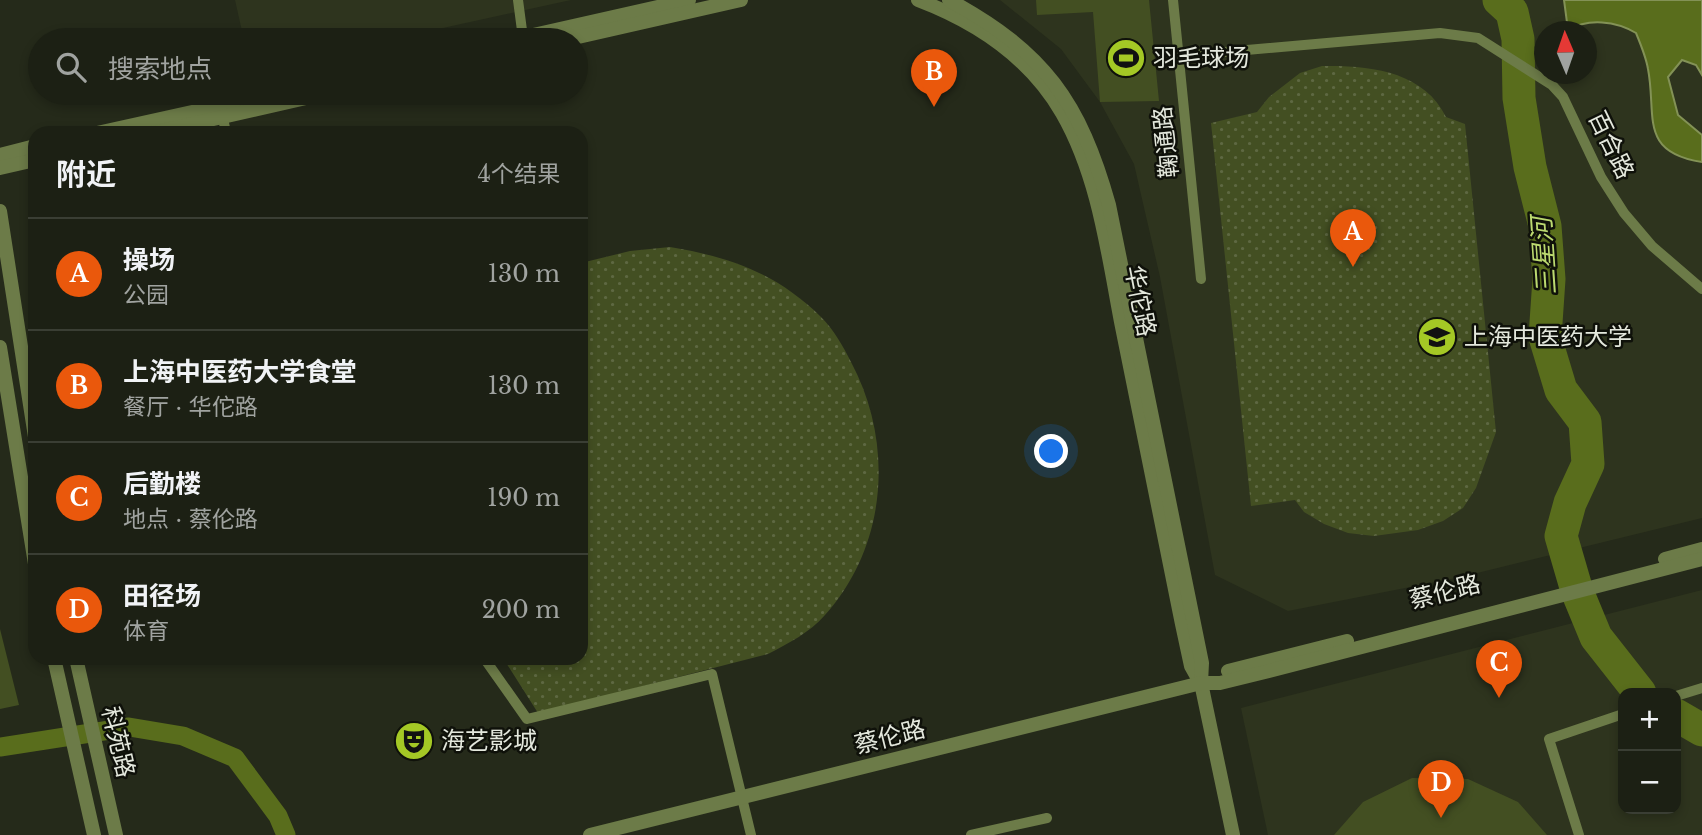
<!DOCTYPE html>
<html lang="zh">
<meta charset="utf-8">
<style>
body{margin:0;font-family:"Libre Baskerville","Noto Sans SC",serif;background:#292d22;color:#f1f3f6}
.controls{position:absolute;right:21px;bottom:21px;display:grid;overflow:hidden;border-radius:14px;box-shadow:0 4px 10px #0003}
.controls button{width:63px;height:63px;display:grid;place-items:center;padding:0;border:0;border-bottom:2px solid #3a3e34;background:#1c2014;color:#f1f3f6;font:35px sans-serif}
.compass{position:absolute;left:1534px;top:21px;width:63px;height:63px;border-radius:50%;background:#1c2014;box-shadow:0 4px 10px #0003;rotate:358deg}
.you{position:absolute;left:1052px;top:452px;width:24px;height:24px;margin:-18px;border:5px solid #fff;border-radius:50%;background:#1a73e8;box-shadow:0 0 0 10px #1a73e833}
.badge{display:grid;place-items:center;width:46px;height:46px;border-radius:50%;background:#ea580c;color:#fff;font-size:23px;font-weight:700}
.pin{position:absolute;translate:-50% -58px;filter:drop-shadow(0 2px 4px #0008)}
.pin::after{content:'';position:absolute;top:37px;width:24px;height:21px;background:inherit;clip-path:polygon(0 0,100% 0,50% 100%)}
.list{margin:0;padding:0;list-style:none}
h2{display:flex;justify-content:space-between;align-items:center;height:91px;margin:0;padding:0 28px;font-size:30px}
h2 small{font-size:23px;font-weight:400;color:#a0a3a0}
.list li{display:grid;grid-template-columns:46px 1fr auto;gap:21px;align-items:center;box-sizing:border-box;height:112px;padding:0 28px;border-top:2px solid #3a3e34}
.list b{display:block;font-size:26px;white-space:nowrap}
.list p{margin:0;font-size:23px;white-space:nowrap;color:#a0a3a0}
.list em{font-size:23px;font-style:normal;color:#a0a3a0}
.icon{flex:none;width:38px;height:38px;fill:none;stroke:currentColor;stroke-width:2;stroke-linecap:round;stroke-linejoin:round}
.map{position:relative;flex:none;width:1702px;height:835px;overflow:hidden}
.search{position:absolute;background:#1c2014;box-shadow:0 4px 10px #0003;left:28px;top:28px;width:560px;height:77px;display:flex;align-items:center;gap:18px;box-sizing:border-box;padding:0 24px;border-radius:38px;color:#a0a3a0;font-size:26px}
.panel{position:absolute;background:#1c2014;box-shadow:0 4px 10px #0003;left:28px;top:126px;width:560px;height:539px;border-radius:21px}
.map>svg:first-child{display:block}
.built{fill:#2e341e;fill-rule:evenodd}
.grass{fill:url(#grass-dots)}
.garden{fill:#434f22}
.water{fill:#596d1c;stroke:#839256;stroke-width:2}
.lines{fill:none;stroke-linecap:round;stroke-linejoin:round}
.canal{stroke:#596d1c;stroke-width:19}
.river{stroke:#596d1c;stroke-width:33}
.service{stroke:#6c7b48;stroke-width:10}
.minor{stroke:#6c7b48;stroke-width:14}
.tertiary{stroke:#6c7b48;stroke-width:14}
.labels{text-anchor:middle;stroke-width:5;stroke-linejoin:round;paint-order:stroke}
.poi-label{font-size:24px;fill:#e4e8dd;stroke:#0f110a;text-anchor:start}
.street-label{font-size:24px;fill:#e4e8dd;stroke:#0f110a}
.water-label{font-size:26px;font-style:italic;fill:#bcda70;stroke:#0f110a}
</style>
<div class="map">
<svg width="1702" height="835" viewBox="0 0 1702 835">
<defs>
<pattern id="grass-dots" width="8" height="8" patternUnits="userSpaceOnUse" patternTransform="scale(1.75)"><rect width="8" height="8" fill="#434f22"/><path d="M2 2h.1M6 6h.1" fill="none" stroke="#5e6842" stroke-width="1.8" stroke-linecap="round"/></pattern>
</defs>
<rect width="100%" height="100%" fill="#252a1a"/>
<!-- built -->
<g class="built">
<path d="M 235,0 L 571,0 L 388,40 L 244,40 Z"/>
<path d="M 1000,0 L 1702,0 L 1702,518 L 1461,577 L 1288,611 L 1215,575 L 1160,277 L 1134,164 L 1100,102 L 1061,49 ZM 1544,32 L 1586,32 L 1586,74 L 1544,74 Z"/>
<path d="M 1702,590 L 1702,835 L 1268,835 L 1241,708 ZM 1623,693 L 1676,693 L 1676,809 L 1623,809 Z"/>
</g>
<!-- grass -->
<g class="grass">
<path d="M 1322,66 C 1369,65 1424,71 1446,117 L 1465,124 L 1496,432 L 1476,488 L 1463,508 L 1443,521 L 1418,530 L 1374,536 L 1348,533 L 1324,524 L 1304,512 L 1295,500 L 1251,506 L 1211,123 L 1257,112 L 1269,97 L 1300,73 Z"/>
<path d="M 670,247 C 730,257 776,273 821,317 C 834,330 843,346 851,362 C 894,442 888,545 825,615 C 809,633 789,643 768,654 L 538,713 L 503,658 L 581,658 L 581,263 L 630,251 Z"/>
</g>
<!-- garden -->
<g class="garden">
<path d="M 1036,0 L 1149,0 L 1159,101 L 1100,102 L 1093,12 L 1037,15 Z"/>
<path d="M 0,629 L 19,705 L 0,709 Z"/>
<path d="M 1412,778 L 1468,779 L 1518,802 L 1547,835 L 1334,835 L 1363,802 Z"/>
</g>
<!-- water -->
<path class="water" d="M 1564,0 L 1702,0 L 1702,75 L 1696,65 L 1682,60 L 1668,77 L 1678,115 L 1702,135 L 1702,162 C 1638,152 1657,115 1648,69 C 1646,57 1641,45 1636,33 C 1616,21 1588,18 1568,30 Z"/>
<g class="lines">
<!-- canal -->
<path class="canal" d="M 0,747 L 129,727 L 183,736 L 235,758 L 278,816 L 286,835"/>
<!-- river -->
<g class="river">
<path d="M 1499,0 L 1512,12 L 1518,39 L 1519,98 L 1530,167 L 1545,226 L 1549,279 L 1545,337 L 1561,390 L 1585,422 L 1588,464 L 1570,503 L 1561,536 L 1577,591 L 1596,637 L 1640,693"/>
<path d="M 1676,715 L 1702,730"/>
</g>
<!-- service -->
<g class="service">
<path d="M 518,0 L 523,38"/>
<path d="M 1173,0 L 1201,279"/>
<path d="M 1179,56 L 1440,33 L 1478,38 L 1552,85 L 1563,97 L 1601,177 L 1624,213 L 1652,246 L 1702,289"/>
<path d="M 218,93 L 226,133"/>
<path d="M 484,658 L 527,719 L 712,674 L 751,835"/>
<path d="M 1676,696 L 1702,688"/>
<path d="M 971,835 L 1047,818"/>
<path d="M 1579,835 L 1549,739 L 1623,714"/>
</g>
<!-- minor -->
<g class="minor">
<path d="M 918,0 C 976,22 1030,58 1062,113 C 1099,177 1108,255 1122,327 C 1142,426 1162,525 1182,624 L 1191,666 L 1200,682"/>
<path d="M 949,0 C 1045,52 1080,102 1109,205 L 1202,663 L 1201,683 L 1233,835"/>
<path d="M 511,40 L 689,0"/>
<path d="M 565,40 L 741,0"/>
<path d="M 97,133 L 278,93"/>
<path d="M 152,133 L 328,93"/>
<path d="M 0,155 L 35,146"/>
<path d="M 0,168 L 35,160"/>
</g>
<!-- tertiary -->
<g class="tertiary">
<path d="M 0,211 L 35,437"/>
<path d="M 0,347 L 35,564"/>
<path d="M 1665,559 L 1702,549"/>
<path d="M 54,658 L 94,835"/>
<path d="M 76,658 L 116,835"/>
<path d="M 1228,671 L 1347,641"/>
<path d="M 590,835 L 1201,683 L 1220,683 L 1269,671 L 1702,559"/>
</g>
</g>
<!-- icons -->
<defs>
<g id="stadium-disc" transform="scale(2.0125)"><circle r="9.5" fill="#a4c825" stroke="#0f110a"/><path d="M0-5a6.5 5 0 1 0 0 10a6.5 5 0 1 0 0-10ZM-3.5-1.8h7v3.6h-7Z" fill="#111"/></g>
<g id="university-disc" transform="scale(2.0125)"><circle r="9.5" fill="#a4c825" stroke="#0f110a"/><path d="M0-5L7-2L0 1L-7-2ZM-4 1L0 2.5L4 1V4Q0 6-4 4Z" fill="#111"/></g>
<g id="theatre-disc" transform="scale(2.0125)"><circle r="9.5" fill="#a4c825" stroke="#0f110a"/><path d="M-5-5.5Q0-4 5-5.5V0Q5 5 0 6Q-5 5-5 0ZM-3.3-2.5H-1v1.5H-3.3ZM1-2.5H3.3v1.5H1ZM-2.8 1Q0 5.5 2.8 1Z" fill="#111"/></g>
</defs>
<g fill-rule="evenodd">
<use href="#stadium-disc" x="1126" y="58"/>
<use href="#university-disc" x="1437" y="337"/>
<use href="#theatre-disc" x="414" y="741"/>
</g>
<g class="labels">
<!-- poi labels -->
<g class="poi-label">
<text x="1153" y="66">羽毛球场</text>
<text x="1464" y="345">上海中医药大学</text>
<text x="441" y="749">海艺影城</text>
</g>
<!-- street labels -->
<g class="street-label">
<text transform="translate(1166 142) rotate(-96)" y="8">鞠通路</text>
<text transform="translate(1611 145) rotate(64)" y="8">百合路</text>
<text transform="translate(1140 301) rotate(79)" y="8">华佗路</text>
<text transform="translate(1445 592) rotate(-14)" y="8">蔡伦路</text>
<text transform="translate(890 737) rotate(-14)" y="8">蔡伦路</text>
<text transform="translate(118 742) rotate(77)" y="8">科苑路</text>
</g>
<!-- water labels -->
<g class="water-label">
<text transform="translate(1544 256) rotate(-94)" y="9">三星河</text>
</g>
</g>
</svg>
<div class="controls">
<button>+</button>
<button>−</button>
</div>
<svg class="compass" viewBox="-18 -18 36 36"><path d="M0-13l5 13h-10z" fill="#e53935"/><path d="M0 13l5-13h-10z" fill="#a0a3a0"/></svg>
<div class="you"></div>
<div class="pin badge" style="left:1353px;top:267px">A</div>
<div class="pin badge" style="left:934px;top:107px">B</div>
<div class="pin badge" style="left:1499px;top:698px">C</div>
<div class="pin badge" style="left:1441px;top:818px">D</div>
<div class="search"><svg class="icon" aria-label="search" viewBox="0 0 24 24"><circle cx="10" cy="10" r="6"/><path d="M15 15l6 6"/></svg>搜索地点</div>
<section class="panel">
<h2>附近<small>4个结果</small></h2>
<ul class="list">
<li><span class="badge">A</span><div><b>操场</b><p>公园</p></div><em>130 m</em></li>
<li><span class="badge">B</span><div><b>上海中医药大学食堂</b><p>餐厅 · 华佗路</p></div><em>130 m</em></li>
<li><span class="badge">C</span><div><b>后勤楼</b><p>地点 · 蔡伦路</p></div><em>190 m</em></li>
<li><span class="badge">D</span><div><b>田径场</b><p>体育</p></div><em>200 m</em></li>
</ul>
</section>
</div>
